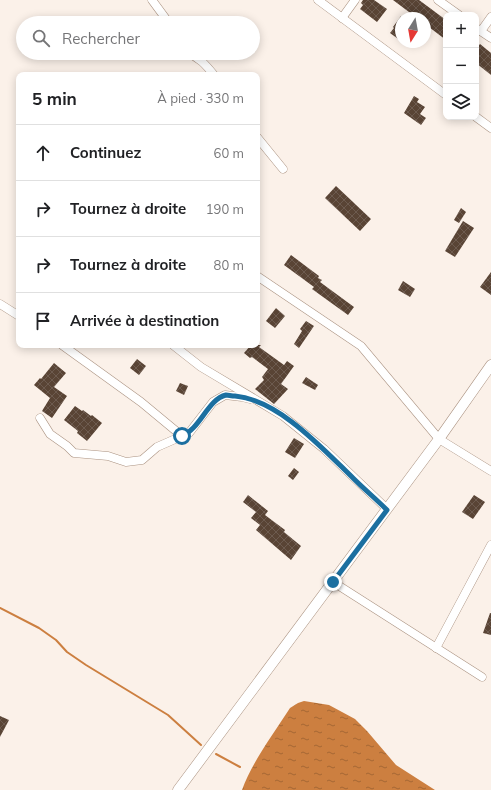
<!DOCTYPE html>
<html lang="fr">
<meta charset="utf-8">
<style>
body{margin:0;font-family:Mulish,sans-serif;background:#f2f2f2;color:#202124}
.controls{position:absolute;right:12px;top:12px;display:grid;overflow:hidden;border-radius:8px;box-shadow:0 2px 10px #0003}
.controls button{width:36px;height:36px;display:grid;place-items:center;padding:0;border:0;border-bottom:1px solid #e0e0e0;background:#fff;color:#202124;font:20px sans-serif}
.compass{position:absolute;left:395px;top:12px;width:36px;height:36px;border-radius:50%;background:#fff;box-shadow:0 2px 10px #0003;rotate:191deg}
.stop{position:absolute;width:12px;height:12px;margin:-9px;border:3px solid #1b6fa0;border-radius:50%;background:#fff}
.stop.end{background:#1b6fa0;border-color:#fff;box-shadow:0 1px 4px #0008}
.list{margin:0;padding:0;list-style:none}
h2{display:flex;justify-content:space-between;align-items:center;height:52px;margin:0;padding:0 16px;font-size:17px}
h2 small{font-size:13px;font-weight:400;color:#757577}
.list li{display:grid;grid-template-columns:26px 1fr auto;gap:12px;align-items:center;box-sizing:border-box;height:56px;padding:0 16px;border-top:1px solid #e0e0e0}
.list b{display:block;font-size:15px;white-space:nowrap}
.list em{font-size:13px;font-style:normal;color:#757577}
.icon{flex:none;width:22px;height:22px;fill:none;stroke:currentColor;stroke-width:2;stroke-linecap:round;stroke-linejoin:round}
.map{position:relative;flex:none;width:491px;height:790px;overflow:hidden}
.search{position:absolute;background:#fff;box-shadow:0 2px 10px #0003;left:16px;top:16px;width:244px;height:44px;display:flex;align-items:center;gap:10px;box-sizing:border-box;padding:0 14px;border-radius:22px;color:#757577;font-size:15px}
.panel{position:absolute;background:#fff;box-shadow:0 2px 10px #0003;left:16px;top:72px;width:244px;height:276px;border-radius:8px}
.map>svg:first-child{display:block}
.water{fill:url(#water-ripples)}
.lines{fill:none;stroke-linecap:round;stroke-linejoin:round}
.stream{stroke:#cc7f40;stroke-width:2}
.building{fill:url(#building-cross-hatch)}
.minor-casing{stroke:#ab9382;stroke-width:9}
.major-casing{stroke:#ab9382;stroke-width:11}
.minor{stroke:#fff;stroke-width:8}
.major{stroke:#fff;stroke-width:10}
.route{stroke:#1b6fa0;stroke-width:5}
</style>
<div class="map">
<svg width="491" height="790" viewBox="0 0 491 790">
<defs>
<pattern id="water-ripples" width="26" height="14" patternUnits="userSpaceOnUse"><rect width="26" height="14" fill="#cc7f40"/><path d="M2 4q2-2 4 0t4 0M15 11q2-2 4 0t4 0" fill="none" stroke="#a56734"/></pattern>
<pattern id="building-cross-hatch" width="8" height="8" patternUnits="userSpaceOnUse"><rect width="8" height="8" fill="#594435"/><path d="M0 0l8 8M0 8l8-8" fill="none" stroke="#6d5b4f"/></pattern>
</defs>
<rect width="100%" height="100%" fill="#fbf1e9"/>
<!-- water -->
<path class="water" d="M 304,701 L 329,705 L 355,719 L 367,731 L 396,765 L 435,790 L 242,790 C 252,762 274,733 290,708 L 298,703 Z"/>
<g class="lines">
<!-- stream -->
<g class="stream">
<path d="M 0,608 L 39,628 L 56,640 L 67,652 L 86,665 L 168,715 L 201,745"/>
<path d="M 216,754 L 240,767"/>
</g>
</g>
<!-- building -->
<g class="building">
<path d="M 363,0 L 374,0 L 387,9 L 377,22 L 360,9 L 363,5 L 361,3 Z"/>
<path d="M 393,0 L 419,0 L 446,20 L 446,40 L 425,24 L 425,18 L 417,18 Z"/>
<path d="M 401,16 L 401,41 L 390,33 L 394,28 L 393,27 Z"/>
<path d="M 480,44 L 491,53 L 491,75 L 476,63 L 476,49 Z"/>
<path d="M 414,96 L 419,99 L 417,102 L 425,107 L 420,114 L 426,118 L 421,125 L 404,113 Z"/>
<path d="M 336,186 L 371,219 L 360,231 L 325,198 Z"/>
<path d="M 461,208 L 466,212 L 459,223 L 454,220 Z"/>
<path d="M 463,221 L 474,228 L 455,257 L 445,251 Z"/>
<path d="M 291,255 L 319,276 L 318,278 L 322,280 L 320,282 L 354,307 L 348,315 L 312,289 L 314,287 L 284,265 Z"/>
<path d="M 491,272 L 491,295 L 480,287 Z"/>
<path d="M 403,281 L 415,289 L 410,297 L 398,290 Z"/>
<path d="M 276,308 L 285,316 L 275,328 L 266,321 Z"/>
<path d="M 306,321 L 314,326 L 299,348 L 294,344 L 302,331 L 300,329 Z"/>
<path d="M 251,345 L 261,345 L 259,347 L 284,365 L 287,361 L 294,366 L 281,384 L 288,389 L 274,404 L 255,389 L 264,380 L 262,377 L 268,369 L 252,357 L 250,358 L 244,353 Z"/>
<path d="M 137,359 L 146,366 L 139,375 L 130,368 Z"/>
<path d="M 54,363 L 66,373 L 54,387 L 67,396 L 52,418 L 42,411 L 50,398 L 34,385 L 40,378 L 41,379 Z"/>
<path d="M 306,377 L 318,385 L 315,390 L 302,383 Z"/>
<path d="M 180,383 L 188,386 L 184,395 L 176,391 Z"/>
<path d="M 75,406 L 82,411 L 83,410 L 91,416 L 92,415 L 102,423 L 87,441 L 77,433 L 78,431 L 64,420 Z"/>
<path d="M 294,438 L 304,444 L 295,458 L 285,452 Z"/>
<path d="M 294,468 L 299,472 L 293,480 L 288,476 Z"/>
<path d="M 248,495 L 268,511 L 265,515 L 285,530 L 284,532 L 301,546 L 291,560 L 256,530 L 260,525 L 251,518 L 256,512 L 243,502 Z"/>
<path d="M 474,495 L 485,502 L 473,519 L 462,512 Z"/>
<path d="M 490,613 L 491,613 L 491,635 L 483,633 Z"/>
<path d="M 0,716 L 9,720 L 0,737 Z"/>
</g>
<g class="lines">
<!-- minor casing -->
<g class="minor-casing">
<g id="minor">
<path d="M 152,0 L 166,19 L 168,23"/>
<path d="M 318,0 L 446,95"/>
<path d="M 438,0 L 459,15"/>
<path d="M 342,18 L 355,0"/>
<path d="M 476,28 L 491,38"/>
<path d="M 481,31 L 491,17"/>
<path d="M 187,53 C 199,57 206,65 214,75"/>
<path d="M 476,117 L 491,128"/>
<path d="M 257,137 L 283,169"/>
<path d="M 257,276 L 361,346 L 439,439 L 491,471"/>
<path d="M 0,304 L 19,316"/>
<path d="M 62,345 L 141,402 L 182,436"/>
<path d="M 173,345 L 201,367 L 283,416 L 324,449 L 387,509"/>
<path d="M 40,418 L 50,434 L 67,446 L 74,453 L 108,456 L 126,462 L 142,460 L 157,447 L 189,433 L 213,402 L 225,395 L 242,397 L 250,399"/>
<path d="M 333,582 L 482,677"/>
<path d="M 436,648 L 491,545"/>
</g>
</g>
<!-- major casing -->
<g class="major-casing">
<path id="major" d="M 178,790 L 439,439 L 491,365"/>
</g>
<!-- minor -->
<use href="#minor" class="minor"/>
<!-- major -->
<use href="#major" class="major"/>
</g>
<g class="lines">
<!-- route -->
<path class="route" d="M 182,436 C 200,429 208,399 226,395 C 228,395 232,396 235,396 C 279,400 323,449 353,478 C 364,489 376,499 387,510 L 333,582"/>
</g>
</svg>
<div class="controls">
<button>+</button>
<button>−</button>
<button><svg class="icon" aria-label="layers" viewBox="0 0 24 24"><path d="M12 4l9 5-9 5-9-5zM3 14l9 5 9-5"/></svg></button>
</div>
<svg class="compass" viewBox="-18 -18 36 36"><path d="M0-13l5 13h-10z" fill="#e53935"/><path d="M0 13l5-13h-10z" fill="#757577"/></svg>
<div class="stop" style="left:182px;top:436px"></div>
<div class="stop end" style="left:333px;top:582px"></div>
<div class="search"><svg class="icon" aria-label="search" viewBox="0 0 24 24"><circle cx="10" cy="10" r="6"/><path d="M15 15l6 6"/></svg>Rechercher</div>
<section class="panel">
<h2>5 min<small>À pied · 330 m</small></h2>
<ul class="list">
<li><svg class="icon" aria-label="ahead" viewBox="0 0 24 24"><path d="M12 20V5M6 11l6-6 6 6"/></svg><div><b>Continuez</b></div><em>60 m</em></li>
<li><svg class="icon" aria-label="right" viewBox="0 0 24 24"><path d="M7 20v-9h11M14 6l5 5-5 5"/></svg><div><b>Tournez à droite</b></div><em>190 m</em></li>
<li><svg class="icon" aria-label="right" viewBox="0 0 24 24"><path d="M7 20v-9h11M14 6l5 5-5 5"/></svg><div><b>Tournez à droite</b></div><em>80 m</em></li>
<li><svg class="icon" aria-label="arrive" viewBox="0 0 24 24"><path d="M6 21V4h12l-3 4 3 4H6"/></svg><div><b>Arrivée à destination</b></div></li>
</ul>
</section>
</div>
